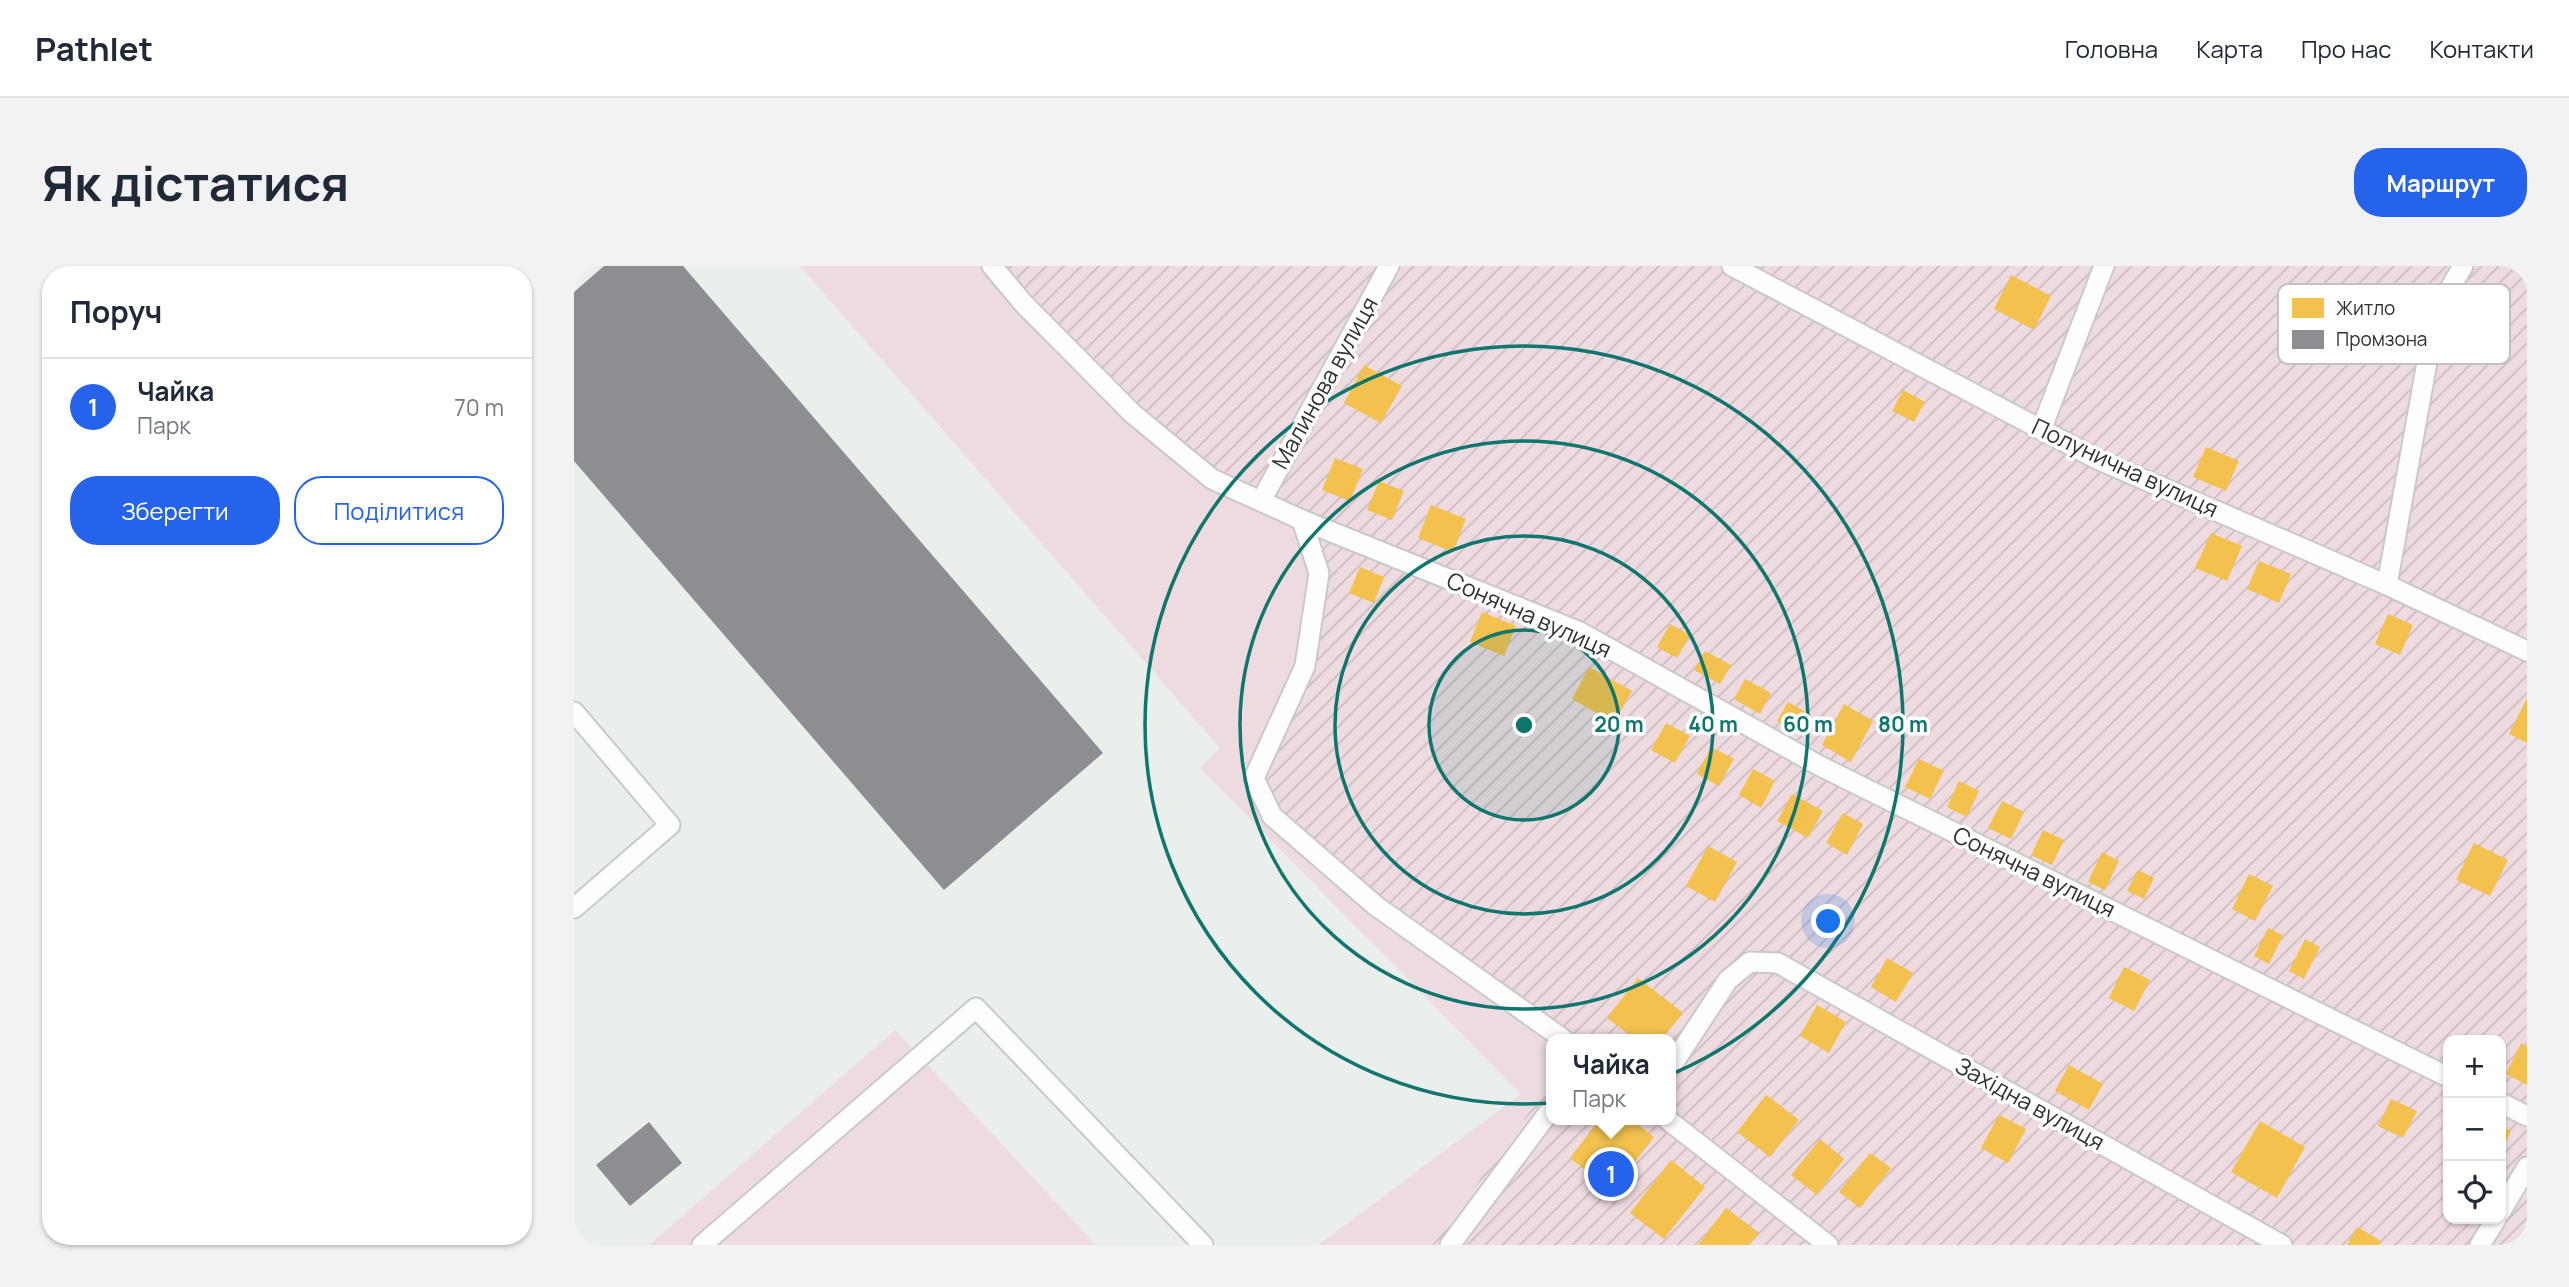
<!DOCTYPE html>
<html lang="uk">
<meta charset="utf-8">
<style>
body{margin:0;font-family:Manrope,sans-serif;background:#f2f2f3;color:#1f2937}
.controls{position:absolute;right:21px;bottom:21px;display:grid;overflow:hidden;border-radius:14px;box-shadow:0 2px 5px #0004}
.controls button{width:63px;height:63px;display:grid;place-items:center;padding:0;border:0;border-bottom:2px solid #e0e1e3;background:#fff;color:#1f2937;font:35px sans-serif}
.you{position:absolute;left:1255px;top:656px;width:24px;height:24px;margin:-18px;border:5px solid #fff;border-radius:50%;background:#1a73e8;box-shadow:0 0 0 10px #1a73e833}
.badge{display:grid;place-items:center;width:46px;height:46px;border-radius:50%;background:#2563eb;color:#fff;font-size:23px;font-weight:700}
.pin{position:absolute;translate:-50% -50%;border:4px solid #fff;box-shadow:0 2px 7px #0006}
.popup{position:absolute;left:972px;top:768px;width:130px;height:91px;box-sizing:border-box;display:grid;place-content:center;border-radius:14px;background:#fff;filter:drop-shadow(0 2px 5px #0005);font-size:23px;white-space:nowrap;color:#747a83}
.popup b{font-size:26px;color:#1f2937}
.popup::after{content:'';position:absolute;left:50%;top:100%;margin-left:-14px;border:14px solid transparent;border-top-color:#fff}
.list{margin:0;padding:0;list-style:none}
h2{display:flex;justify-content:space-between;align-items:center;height:91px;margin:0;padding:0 28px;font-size:30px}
h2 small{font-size:23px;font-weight:400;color:#747a83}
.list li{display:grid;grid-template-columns:46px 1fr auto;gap:21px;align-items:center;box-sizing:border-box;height:98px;padding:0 28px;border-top:2px solid #e0e1e3}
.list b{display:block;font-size:26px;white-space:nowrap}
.list p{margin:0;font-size:23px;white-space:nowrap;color:#747a83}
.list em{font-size:23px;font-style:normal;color:#747a83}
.actions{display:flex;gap:14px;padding:21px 28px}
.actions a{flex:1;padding:16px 0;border:2px solid #2563eb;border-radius:28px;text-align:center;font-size:24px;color:#2563eb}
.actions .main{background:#2563eb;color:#fff}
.icon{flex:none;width:38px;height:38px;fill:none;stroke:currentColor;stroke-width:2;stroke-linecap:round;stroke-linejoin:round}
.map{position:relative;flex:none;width:1953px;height:979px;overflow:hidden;border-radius:28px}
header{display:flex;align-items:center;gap:42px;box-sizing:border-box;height:98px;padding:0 35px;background:#fff;border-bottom:2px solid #e0e1e3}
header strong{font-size:33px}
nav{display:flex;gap:38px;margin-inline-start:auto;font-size:24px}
.intro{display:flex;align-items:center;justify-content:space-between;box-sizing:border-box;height:168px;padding:0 42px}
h1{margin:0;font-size:49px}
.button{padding:18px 32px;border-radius:28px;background:#2563eb;color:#fff;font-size:24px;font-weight:700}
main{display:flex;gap:42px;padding:0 42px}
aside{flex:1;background:#fff;border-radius:28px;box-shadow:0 2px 5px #0004}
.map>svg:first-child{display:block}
.grass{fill:#eedbe0}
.garden{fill:url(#garden-furrows);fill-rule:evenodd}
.homes{fill:#f2c14e}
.industry{fill:#8d8d92}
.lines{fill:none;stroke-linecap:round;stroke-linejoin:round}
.service-casing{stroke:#c7cac8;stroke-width:23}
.service{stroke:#fcfdfc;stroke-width:19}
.ring{fill:none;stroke:#0f766e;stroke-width:3.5}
.labels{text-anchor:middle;stroke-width:7;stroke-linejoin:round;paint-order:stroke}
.street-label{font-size:23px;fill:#2f3230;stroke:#fff}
.key{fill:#fff;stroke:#c1c2c1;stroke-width:2}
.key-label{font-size:19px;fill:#2f3230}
.centre{fill:#0f766e;stroke:#fff;stroke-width:3.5}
.ring-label{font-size:21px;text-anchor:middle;font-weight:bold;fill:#0f766e;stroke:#fff;stroke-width:7;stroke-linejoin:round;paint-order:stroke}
</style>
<header>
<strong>Pathlet</strong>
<nav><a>Головна</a><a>Карта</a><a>Про нас</a><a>Контакти</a></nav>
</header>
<div class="intro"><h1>Як дістатися</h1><a class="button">Маршрут</a></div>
<main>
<aside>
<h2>Поруч<small></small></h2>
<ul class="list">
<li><span class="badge">1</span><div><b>Чайка</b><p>Парк</p></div><em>70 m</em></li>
</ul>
<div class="actions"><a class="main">Зберегти</a><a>Поділитися</a></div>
</aside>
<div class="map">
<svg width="1953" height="979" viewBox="0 0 1953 979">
<defs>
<pattern id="garden-furrows" width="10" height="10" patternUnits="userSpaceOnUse" patternTransform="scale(1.75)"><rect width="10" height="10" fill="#eedbe0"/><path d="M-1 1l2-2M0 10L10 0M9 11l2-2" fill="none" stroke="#ccbcc0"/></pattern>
</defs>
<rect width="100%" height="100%" fill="#eaefec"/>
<!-- grass -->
<g class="grass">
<path d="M 226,0 L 418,0 L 728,254 L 978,773 L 977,816 L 858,979 L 744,979 L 947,828 L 626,502 L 646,482 Z"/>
<path d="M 321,764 L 522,979 L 75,979 Z"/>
</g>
<!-- garden -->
<path class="garden" d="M 418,0 L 1953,0 L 1953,979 L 858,979 L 977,816 L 978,854 L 1096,854 L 1096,773 L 989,773 L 698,550 L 680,512 L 731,400 L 745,307 L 728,254 L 638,213 ZM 1874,774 L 1927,774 L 1927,953 L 1874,953 Z"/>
<!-- homes -->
<g class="homes">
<path d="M 1437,9 L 1477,30 L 1460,64 L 1420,43 Z"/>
<path d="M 790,99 L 828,120 L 807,157 L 770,137 Z"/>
<path d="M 1329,124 L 1351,136 L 1340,156 L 1318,145 Z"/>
<path d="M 1632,181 L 1665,195 L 1652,225 L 1619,211 Z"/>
<path d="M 761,192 L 789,203 L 776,235 L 748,224 Z"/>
<path d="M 805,215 L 830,225 L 818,254 L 793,244 Z"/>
<path d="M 857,239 L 892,253 L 879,286 L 844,272 Z"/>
<path d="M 1637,267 L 1668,280 L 1653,315 L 1621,302 Z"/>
<path d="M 1685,295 L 1717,308 L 1705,337 L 1673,323 Z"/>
<path d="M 786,301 L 810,311 L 800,337 L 775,327 Z"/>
<path d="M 908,346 L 942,360 L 930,390 L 896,376 Z"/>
<path d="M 1814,348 L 1839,359 L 1826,389 L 1801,378 Z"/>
<path d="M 1096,358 L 1116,369 L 1103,392 L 1083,381 Z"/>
<path d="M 1131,385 L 1157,399 L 1146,418 L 1120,404 Z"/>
<path d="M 1015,401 L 1058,425 L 1040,457 L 998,433 Z"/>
<path d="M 1171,413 L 1197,427 L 1186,448 L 1160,433 Z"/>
<path d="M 1953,432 L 1953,477 L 1935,468 Z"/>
<path d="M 1214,436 L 1237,449 L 1226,468 L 1203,455 Z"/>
<path d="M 1270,438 L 1299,455 L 1277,496 L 1248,479 Z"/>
<path d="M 1092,457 L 1116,470 L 1101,497 L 1077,484 Z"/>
<path d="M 1137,481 L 1160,493 L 1145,520 L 1123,508 Z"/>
<path d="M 1345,493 L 1370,505 L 1356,533 L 1331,521 Z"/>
<path d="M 1179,503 L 1201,515 L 1187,542 L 1165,529 Z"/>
<path d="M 1385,515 L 1405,525 L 1393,551 L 1373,541 Z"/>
<path d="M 1218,528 L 1249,545 L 1234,572 L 1203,555 Z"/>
<path d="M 1428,535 L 1450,546 L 1437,573 L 1414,562 Z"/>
<path d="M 1269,547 L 1289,558 L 1273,589 L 1252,577 Z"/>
<path d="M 1469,564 L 1490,574 L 1478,599 L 1457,589 Z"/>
<path d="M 1900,577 L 1934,594 L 1916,630 L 1882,614 Z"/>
<path d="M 1134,580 L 1163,596 L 1141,636 L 1112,620 Z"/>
<path d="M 1528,586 L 1545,595 L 1531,624 L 1514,616 Z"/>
<path d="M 1564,604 L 1580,612 L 1570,633 L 1553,625 Z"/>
<path d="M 1675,608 L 1699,620 L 1681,655 L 1658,643 Z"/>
<path d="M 1694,662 L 1709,669 L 1695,698 L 1680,690 Z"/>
<path d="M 1731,673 L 1746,681 L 1730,713 L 1715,705 Z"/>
<path d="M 1313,692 L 1339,707 L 1322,736 L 1297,721 Z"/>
<path d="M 1550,701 L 1576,714 L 1560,745 L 1535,732 Z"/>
<path d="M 1064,712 L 1109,747 L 1088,773 L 1061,773 L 1033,752 Z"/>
<path d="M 1243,739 L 1272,756 L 1255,787 L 1226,770 Z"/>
<path d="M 1947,777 L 1953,780 L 1953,819 L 1932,808 Z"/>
<path d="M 1495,799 L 1529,818 L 1515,844 L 1481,825 Z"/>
<path d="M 1192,829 L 1225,854 L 1196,891 L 1163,866 Z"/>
<path d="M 1817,833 L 1843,845 L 1829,872 L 1804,860 Z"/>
<path d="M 1425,849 L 1452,863 L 1434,897 L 1407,882 Z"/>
<path d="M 1025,854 L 1058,854 L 1080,871 L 1038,925 L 996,892 Z"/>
<path d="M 1686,855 L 1731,881 L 1703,932 L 1657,906 Z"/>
<path d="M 1927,860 L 1937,865 L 1927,886 Z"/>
<path d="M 1246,873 L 1270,893 L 1243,929 L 1217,909 Z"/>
<path d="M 1296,887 L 1317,902 L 1286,942 L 1265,926 Z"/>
<path d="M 1097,894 L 1131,921 L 1090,973 L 1056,947 Z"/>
<path d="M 1152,942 L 1185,967 L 1175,979 L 1124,979 Z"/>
<path d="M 1783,961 L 1807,975 L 1805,979 L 1773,979 Z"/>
</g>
<!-- industry -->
<g class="industry">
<path d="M 30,0 L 109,0 L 529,487 L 370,624 L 0,195 L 0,26 Z"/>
<path d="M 75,856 L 108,897 L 56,940 L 22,899 Z"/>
</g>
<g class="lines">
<!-- service casing -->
<g class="service-casing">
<g id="service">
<path d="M 418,0 L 449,37 L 559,148 L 638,213 L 728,254 L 1006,366 L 1246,500 L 1874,811"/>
<path d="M 1158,0 L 1525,194 L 1813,319 L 1953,385"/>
<path d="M 1467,164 L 1530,0"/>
<path d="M 687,235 L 815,0"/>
<path d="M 728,254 L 745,307 L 731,400 L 680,512 L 698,550 L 802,640 L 989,773"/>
<path d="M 1813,319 L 1862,46 L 1889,0"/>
<path d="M 0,446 L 96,559 L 0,642"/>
<path d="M 1096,802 L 1154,714 L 1176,696 L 1204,697 L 1708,979"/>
<path d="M 1927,837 L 1953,850"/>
<path d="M 1094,854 L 1254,979"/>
<path d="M 1927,945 L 1953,901"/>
<path d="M 128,979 L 402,742 L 629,979"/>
<path d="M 876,979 L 978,842"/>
<path d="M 1906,979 L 1922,953"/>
</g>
</g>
<!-- service -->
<use href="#service" class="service"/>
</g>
<!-- distance rings -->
<circle cx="950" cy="459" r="95" fill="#0f766e" fill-opacity=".12"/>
<g class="ring">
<circle cx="950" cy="459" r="95"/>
<circle cx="950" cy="459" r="189"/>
<circle cx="950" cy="459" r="284"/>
<circle cx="950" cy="459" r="379"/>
</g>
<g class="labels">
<!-- street labels -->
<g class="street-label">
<text transform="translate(751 117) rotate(-61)" y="8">Малинова вулиця</text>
<text transform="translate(1551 202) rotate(25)" y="8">Полунична вулиця</text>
<text transform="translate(955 349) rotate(24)" y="8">Сонячна вулиця</text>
<text transform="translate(1460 606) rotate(26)" y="8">Сонячна вулиця</text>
<text transform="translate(1456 838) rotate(29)" y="8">Західна вулиця</text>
</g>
</g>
<!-- legend -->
<rect x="1704" y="18" width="232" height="80" rx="10" class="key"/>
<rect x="1718" y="32" width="32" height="20" fill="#f2c14e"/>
<rect x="1718" y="64" width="32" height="19" fill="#8d8d92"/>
<g class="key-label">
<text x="1762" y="49">Житло</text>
<text x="1762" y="80">Промзона</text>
</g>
<circle cx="950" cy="459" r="10" class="centre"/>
<g class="ring-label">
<text x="1045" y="466">20 m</text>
<text x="1139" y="466">40 m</text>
<text x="1234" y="466">60 m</text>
<text x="1329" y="466">80 m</text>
</g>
</svg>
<div class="controls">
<button>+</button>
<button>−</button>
<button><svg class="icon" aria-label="locate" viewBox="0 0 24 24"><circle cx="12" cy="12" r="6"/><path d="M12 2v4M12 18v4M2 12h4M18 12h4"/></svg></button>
</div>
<div class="you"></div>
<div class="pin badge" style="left:1037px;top:908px">1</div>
<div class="popup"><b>Чайка</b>Парк</div>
</div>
</main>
